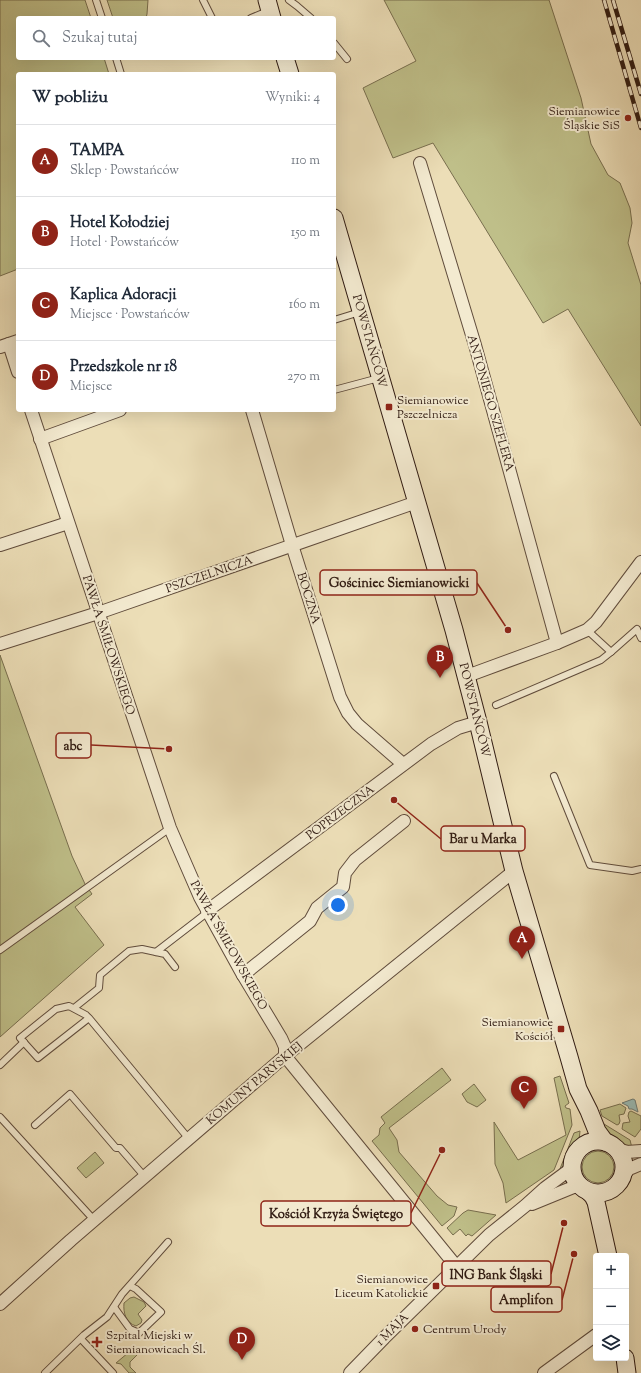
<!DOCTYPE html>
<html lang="pl">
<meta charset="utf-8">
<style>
body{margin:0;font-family:"Sorts Mill Goudy",serif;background:#f6f6f7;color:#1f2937}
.controls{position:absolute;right:12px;bottom:12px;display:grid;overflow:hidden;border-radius:4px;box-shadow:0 4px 16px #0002}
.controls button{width:36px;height:36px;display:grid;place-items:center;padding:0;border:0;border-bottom:1px solid #e0e1e3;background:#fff;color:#1f2937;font:20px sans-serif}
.you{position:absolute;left:338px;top:905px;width:14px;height:14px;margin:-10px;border:3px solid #fff;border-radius:50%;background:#1a73e8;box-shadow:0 0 0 6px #1a73e833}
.badge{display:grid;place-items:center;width:26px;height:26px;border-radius:50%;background:#8f2418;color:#fff;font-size:13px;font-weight:700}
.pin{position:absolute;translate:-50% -33px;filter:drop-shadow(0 1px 2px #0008)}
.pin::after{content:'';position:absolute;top:21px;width:14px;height:12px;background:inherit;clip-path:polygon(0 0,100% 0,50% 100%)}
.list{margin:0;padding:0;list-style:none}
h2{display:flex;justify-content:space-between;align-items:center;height:52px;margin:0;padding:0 16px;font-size:17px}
h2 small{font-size:13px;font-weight:400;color:#747a83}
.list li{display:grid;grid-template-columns:26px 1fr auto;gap:12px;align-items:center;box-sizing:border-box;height:72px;padding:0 16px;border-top:1px solid #e0e1e3}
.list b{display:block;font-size:15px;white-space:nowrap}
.list p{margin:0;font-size:13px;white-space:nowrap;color:#747a83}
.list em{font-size:13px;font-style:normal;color:#747a83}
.icon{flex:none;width:22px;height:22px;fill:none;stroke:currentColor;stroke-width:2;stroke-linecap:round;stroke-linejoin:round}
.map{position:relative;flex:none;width:641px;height:1373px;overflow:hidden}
.search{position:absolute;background:#fff;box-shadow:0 4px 16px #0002;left:16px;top:16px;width:320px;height:44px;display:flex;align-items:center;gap:10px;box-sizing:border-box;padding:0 14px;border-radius:4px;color:#747a83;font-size:15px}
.panel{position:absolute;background:#fff;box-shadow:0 4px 16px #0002;left:16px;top:72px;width:320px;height:340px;border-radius:4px}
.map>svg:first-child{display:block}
.green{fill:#bfbf89;stroke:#786e4e}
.water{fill:#9abbb5;stroke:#707b74}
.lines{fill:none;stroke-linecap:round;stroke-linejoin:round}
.lane-casing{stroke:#604c3c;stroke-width:8}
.street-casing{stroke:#604c3c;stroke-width:14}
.secondary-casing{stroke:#311c13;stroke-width:19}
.lane{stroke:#f3ead0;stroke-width:6}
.street{stroke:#f3ead0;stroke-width:12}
.secondary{stroke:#f3ead0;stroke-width:17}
.rail-casing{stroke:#311c13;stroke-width:4.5}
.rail{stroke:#f3ead0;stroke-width:3;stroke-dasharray:9;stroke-linecap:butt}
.poi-dot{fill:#8f2418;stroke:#f3ead0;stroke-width:1.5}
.labels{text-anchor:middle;stroke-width:4;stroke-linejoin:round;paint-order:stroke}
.poi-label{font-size:12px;fill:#311c13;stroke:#f3ead0;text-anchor:end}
.street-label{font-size:12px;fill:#311c13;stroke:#f3ead0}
.leader{fill:none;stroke:#8f2418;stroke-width:1.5}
.callout-dot{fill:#8f2418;stroke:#f3ead0;stroke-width:1.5}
.callout{fill:#f3ead0;stroke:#8f2418;stroke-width:1.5}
.callout-label{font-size:13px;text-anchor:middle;font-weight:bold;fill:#311c13}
</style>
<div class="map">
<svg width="641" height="1373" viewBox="0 0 641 1373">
<rect width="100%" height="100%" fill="#ecdeb7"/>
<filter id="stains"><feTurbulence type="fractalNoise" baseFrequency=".005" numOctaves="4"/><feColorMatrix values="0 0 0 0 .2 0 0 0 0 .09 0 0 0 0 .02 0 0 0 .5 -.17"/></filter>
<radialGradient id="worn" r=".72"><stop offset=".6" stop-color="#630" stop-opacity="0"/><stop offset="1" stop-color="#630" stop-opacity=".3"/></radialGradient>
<!-- green -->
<g class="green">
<path d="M 0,0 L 85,0 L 91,18 L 18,18 L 18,58 L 104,58 L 109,74 L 18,74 L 18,269 L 0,276 Z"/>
<path d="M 107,0 L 148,0 L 147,14 L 146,18 L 113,18 Z"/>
<path d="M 384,0 L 549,0 L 581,98 L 591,144 L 608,175 L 620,183 L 630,208 L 632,223 L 628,243 L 641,285 L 641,426 L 568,309 L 543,323 L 433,143 L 393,158 L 363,88 L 416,61 Z"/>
<path d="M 0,655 L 72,856 L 85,884 L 92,894 L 75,907 L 104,945 L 0,1037 Z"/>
<path d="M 442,1068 L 451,1080 L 389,1128 L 397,1140 L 399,1152 L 437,1196 L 448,1205 L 457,1207 L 454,1216 L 442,1226 L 372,1141 L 379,1135 L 380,1128 L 385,1123 L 381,1117 Z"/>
<path d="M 560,1076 L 569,1103 L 565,1106 L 566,1108 L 570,1109 L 572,1125 L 554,1170 L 506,1203 L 503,1183 L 495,1164 L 494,1122 L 518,1160 L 566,1135 L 554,1078 Z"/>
<path d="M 474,1084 L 486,1100 L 477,1107 L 467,1102 L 462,1094 Z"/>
<path d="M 620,1104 L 626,1108 L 624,1114 L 619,1115 L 620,1121 L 619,1124 L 617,1125 L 602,1116 L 600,1110 Z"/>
<path d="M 631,1111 L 641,1116 L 641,1129 L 635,1137 L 622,1129 L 623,1123 L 630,1122 L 628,1116 L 629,1112 Z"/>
<path d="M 604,1124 L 630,1140 L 632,1148 C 615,1145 610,1138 598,1126 Z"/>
<path d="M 580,1131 L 579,1141 L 573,1150 L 568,1163 L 558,1174 L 574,1133 Z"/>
<circle cx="598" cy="1167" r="16"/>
<path d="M 95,1152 L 104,1163 L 86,1178 L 77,1168 Z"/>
<path d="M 468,1210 L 496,1215 L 472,1236 L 468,1234 L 466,1236 L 460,1229 L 453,1235 L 447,1228 L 463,1213 Z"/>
<path d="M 134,1297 L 144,1302 L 146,1306 L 138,1314 L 142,1320 L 141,1323 L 136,1326 C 126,1323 123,1313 124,1303 L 130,1298 Z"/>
<path d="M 135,1347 L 140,1352 L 130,1362 L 130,1367 L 136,1373 L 129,1373 L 121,1364 L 116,1363 Z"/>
</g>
<!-- water -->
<path class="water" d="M 633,1099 L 635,1100 L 638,1112 L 632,1109 L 629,1109 L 628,1106 L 622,1103 Z"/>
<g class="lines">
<!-- lane casing -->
<g class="lane-casing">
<g id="lane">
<path d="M 96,0 L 102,18"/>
<path d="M 203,0 L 212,18"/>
<path d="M 289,0 L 297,6 L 311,18"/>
<path d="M 251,18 L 268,11"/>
<path d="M 334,43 L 347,59"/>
<path d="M 116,58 L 121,74"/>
<path d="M 334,320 L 360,312"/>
<path d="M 334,390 L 379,378"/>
<path d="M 587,630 L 611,652 L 637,629 L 641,638"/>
<path d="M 496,705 L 601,660 L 611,652"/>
<path d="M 554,776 L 590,865 L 632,871 L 641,869"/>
<path d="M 0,950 L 170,828"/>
<path d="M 156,952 L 208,912"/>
<path d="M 74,1008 L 99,988 L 100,975 L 129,951 L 142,949 L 165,954 L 175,967"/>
<path d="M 89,1018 L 38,1058 L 20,1038 L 56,1009 L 69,1006 L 86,1015 L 89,1018 L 189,1139"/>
<path d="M 0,1065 L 24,1042"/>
<path d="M 0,1117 L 94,1220"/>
<path d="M 35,1125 L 70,1094 L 116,1148 L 120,1148 L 145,1177"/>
<path d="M 114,1307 L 130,1329 L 139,1333 L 161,1312 L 136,1289 L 130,1286"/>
<path d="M 81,1339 L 113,1373"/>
<path d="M 45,1373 L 84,1335 L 107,1317 L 122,1294 L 168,1242"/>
</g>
</g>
<!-- street casing -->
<g class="street-casing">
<g id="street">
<path d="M 420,163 L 475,345 L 557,643"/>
<path d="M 9,344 L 18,372"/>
<path d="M 0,347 L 18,341"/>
<path d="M 31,410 L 170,828 L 200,897 L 243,975 L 281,1038 L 285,1047 L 285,1056 L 456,1266"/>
<path d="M 252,410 L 292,545 L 340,697 L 348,713 L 357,724 L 403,764"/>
<path d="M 40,439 L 120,410"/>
<path d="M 0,545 L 68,523"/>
<path d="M 0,644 L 98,613 L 417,502"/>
<path d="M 467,676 L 557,643 L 587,630 L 596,622 L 641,562"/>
<path d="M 207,911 L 431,744 L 458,728 L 478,722"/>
<path d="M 243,975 L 310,921 L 317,908 L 343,887 L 345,873 L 355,860 L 404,821"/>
<path d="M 618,1149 L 627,1152 L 641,1151"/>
<path d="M 623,1176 L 629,1169 L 641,1164"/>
<path d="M 532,1204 L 576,1186 L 581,1187"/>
<path d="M 0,1304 L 71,1240 L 285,1056 L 514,871"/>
<path d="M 350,1373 L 384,1338 L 489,1235 L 525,1206 L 545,1188 L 568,1171 L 572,1165"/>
<path d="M 544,1373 L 596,1335"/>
</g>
</g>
<!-- secondary casing -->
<g class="secondary-casing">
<g id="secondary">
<path d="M 267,0 L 272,18"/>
<path d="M 285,58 L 290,74"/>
<path d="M 334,218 L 454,630 L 478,722 L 514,871 L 569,1057 L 578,1089 L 589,1111 L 597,1131 L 605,1142"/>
<circle cx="598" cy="1167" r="26"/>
<path d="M 589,1192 L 593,1196 L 596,1202 L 608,1256"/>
<path d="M 625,1358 L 627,1373"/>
</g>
</g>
<!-- lane -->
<use href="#lane" class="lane"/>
<!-- street -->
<use href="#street" class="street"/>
<!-- secondary -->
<use href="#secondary" class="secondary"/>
<!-- rail casing -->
<g class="rail-casing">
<g id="rail">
<path d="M 604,0 L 641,128"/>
<path d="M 613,0 L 641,94"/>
</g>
</g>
<!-- rail -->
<use href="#rail" class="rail"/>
</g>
<!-- markers -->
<g class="poi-dot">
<circle cx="628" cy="118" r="4"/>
<rect x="385" y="403" width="8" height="8" rx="2"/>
<rect x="557" y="1025" width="8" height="8" rx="2"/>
<rect x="432" y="1282" width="8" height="8" rx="2"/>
<circle cx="415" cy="1329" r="4"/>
<path d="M95 1336h4v4h4v4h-4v4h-4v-4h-4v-4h4z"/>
</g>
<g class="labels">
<!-- poi labels -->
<g class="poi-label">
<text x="620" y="115">Siemianowice<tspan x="620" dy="14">Śląskie SiS</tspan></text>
<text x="397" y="404" text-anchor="start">Siemianowice<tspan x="397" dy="14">Pszczelnicza</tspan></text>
<text x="553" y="1026">Siemianowice<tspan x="553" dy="14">Kościół</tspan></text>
<text x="428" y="1283">Siemianowice<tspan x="428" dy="14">Liceum Katolickie</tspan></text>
<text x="423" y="1333" text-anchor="start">Centrum Urody</text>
<text x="106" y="1339" text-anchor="start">Szpital Miejski w<tspan x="106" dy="14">Siemianowicach Śl.</tspan></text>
</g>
<!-- street labels -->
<g class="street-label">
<text transform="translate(370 341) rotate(74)" y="4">POWSTAŃCÓW</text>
<text transform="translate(491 403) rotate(74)" y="4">ANTONIEGO SZEFLERA</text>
<text transform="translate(209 574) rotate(-19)" y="4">PSZCZELNICZA</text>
<text transform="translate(309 598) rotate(73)" y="4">BOCZNA</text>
<text transform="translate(109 645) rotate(72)" y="4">PAWŁA ŚMIŁOWSKIEGO</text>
<text transform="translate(475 710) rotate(76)" y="4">POWSTAŃCÓW</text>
<text transform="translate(340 812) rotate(-37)" y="4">POPRZECZNA</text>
<text transform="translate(229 945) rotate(61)" y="4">PAWŁA ŚMIŁOWSKIEGO</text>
<text transform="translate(254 1083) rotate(-40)" y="4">KOMUNY PARYSKIEJ</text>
<text transform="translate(392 1329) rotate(-45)" y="4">1 MAJA</text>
</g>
</g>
<!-- callouts -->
<path class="leader" d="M508 630L477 583M169 749L91 745M394 800L441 839M442 1150L411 1213M564 1223L551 1274M574 1254L562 1300"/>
<g class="callout-dot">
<circle cx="508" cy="630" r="4"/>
<circle cx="169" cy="749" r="4"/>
<circle cx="394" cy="800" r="4"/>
<circle cx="442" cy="1150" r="4"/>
<circle cx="564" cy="1223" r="4"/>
<circle cx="574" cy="1254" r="4"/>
</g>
<g class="callout">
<rect x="320" y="570" width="157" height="25" rx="4"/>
<rect x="56" y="733" width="35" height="25" rx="4"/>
<rect x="441" y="826" width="84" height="25" rx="4"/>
<rect x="261" y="1201" width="150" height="25" rx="4"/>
<rect x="442" y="1261" width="109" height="25" rx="4"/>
<rect x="491" y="1287" width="71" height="25" rx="4"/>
</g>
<g class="callout-label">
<text x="399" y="587">Gościniec Siemianowicki</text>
<text x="73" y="750">abc</text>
<text x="483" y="843">Bar u Marka</text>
<text x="336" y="1218">Kościół Krzyża Świętego</text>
<text x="496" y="1279">ING Bank Śląski</text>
<text x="526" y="1304">Amplifon</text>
</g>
<rect width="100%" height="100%" filter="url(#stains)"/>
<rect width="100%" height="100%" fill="url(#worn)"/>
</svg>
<div class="controls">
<button>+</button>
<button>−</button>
<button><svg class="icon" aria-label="layers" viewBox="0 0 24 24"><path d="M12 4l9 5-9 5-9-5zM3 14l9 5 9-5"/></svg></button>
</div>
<div class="you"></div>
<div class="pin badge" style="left:522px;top:959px">A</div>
<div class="pin badge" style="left:440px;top:678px">B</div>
<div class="pin badge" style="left:524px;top:1109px">C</div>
<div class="pin badge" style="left:242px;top:1360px">D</div>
<div class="search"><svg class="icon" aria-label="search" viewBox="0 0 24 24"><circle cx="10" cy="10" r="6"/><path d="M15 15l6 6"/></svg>Szukaj tutaj</div>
<section class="panel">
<h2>W pobliżu<small>Wyniki: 4</small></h2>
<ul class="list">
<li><span class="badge">A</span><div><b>TAMPA</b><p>Sklep · Powstańców</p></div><em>110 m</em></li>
<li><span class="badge">B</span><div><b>Hotel Kołodziej</b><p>Hotel · Powstańców</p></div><em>150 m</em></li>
<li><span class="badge">C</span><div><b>Kaplica Adoracji</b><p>Miejsce · Powstańców</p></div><em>160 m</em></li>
<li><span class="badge">D</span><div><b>Przedszkole nr 18</b><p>Miejsce</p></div><em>270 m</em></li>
</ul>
</section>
</div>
